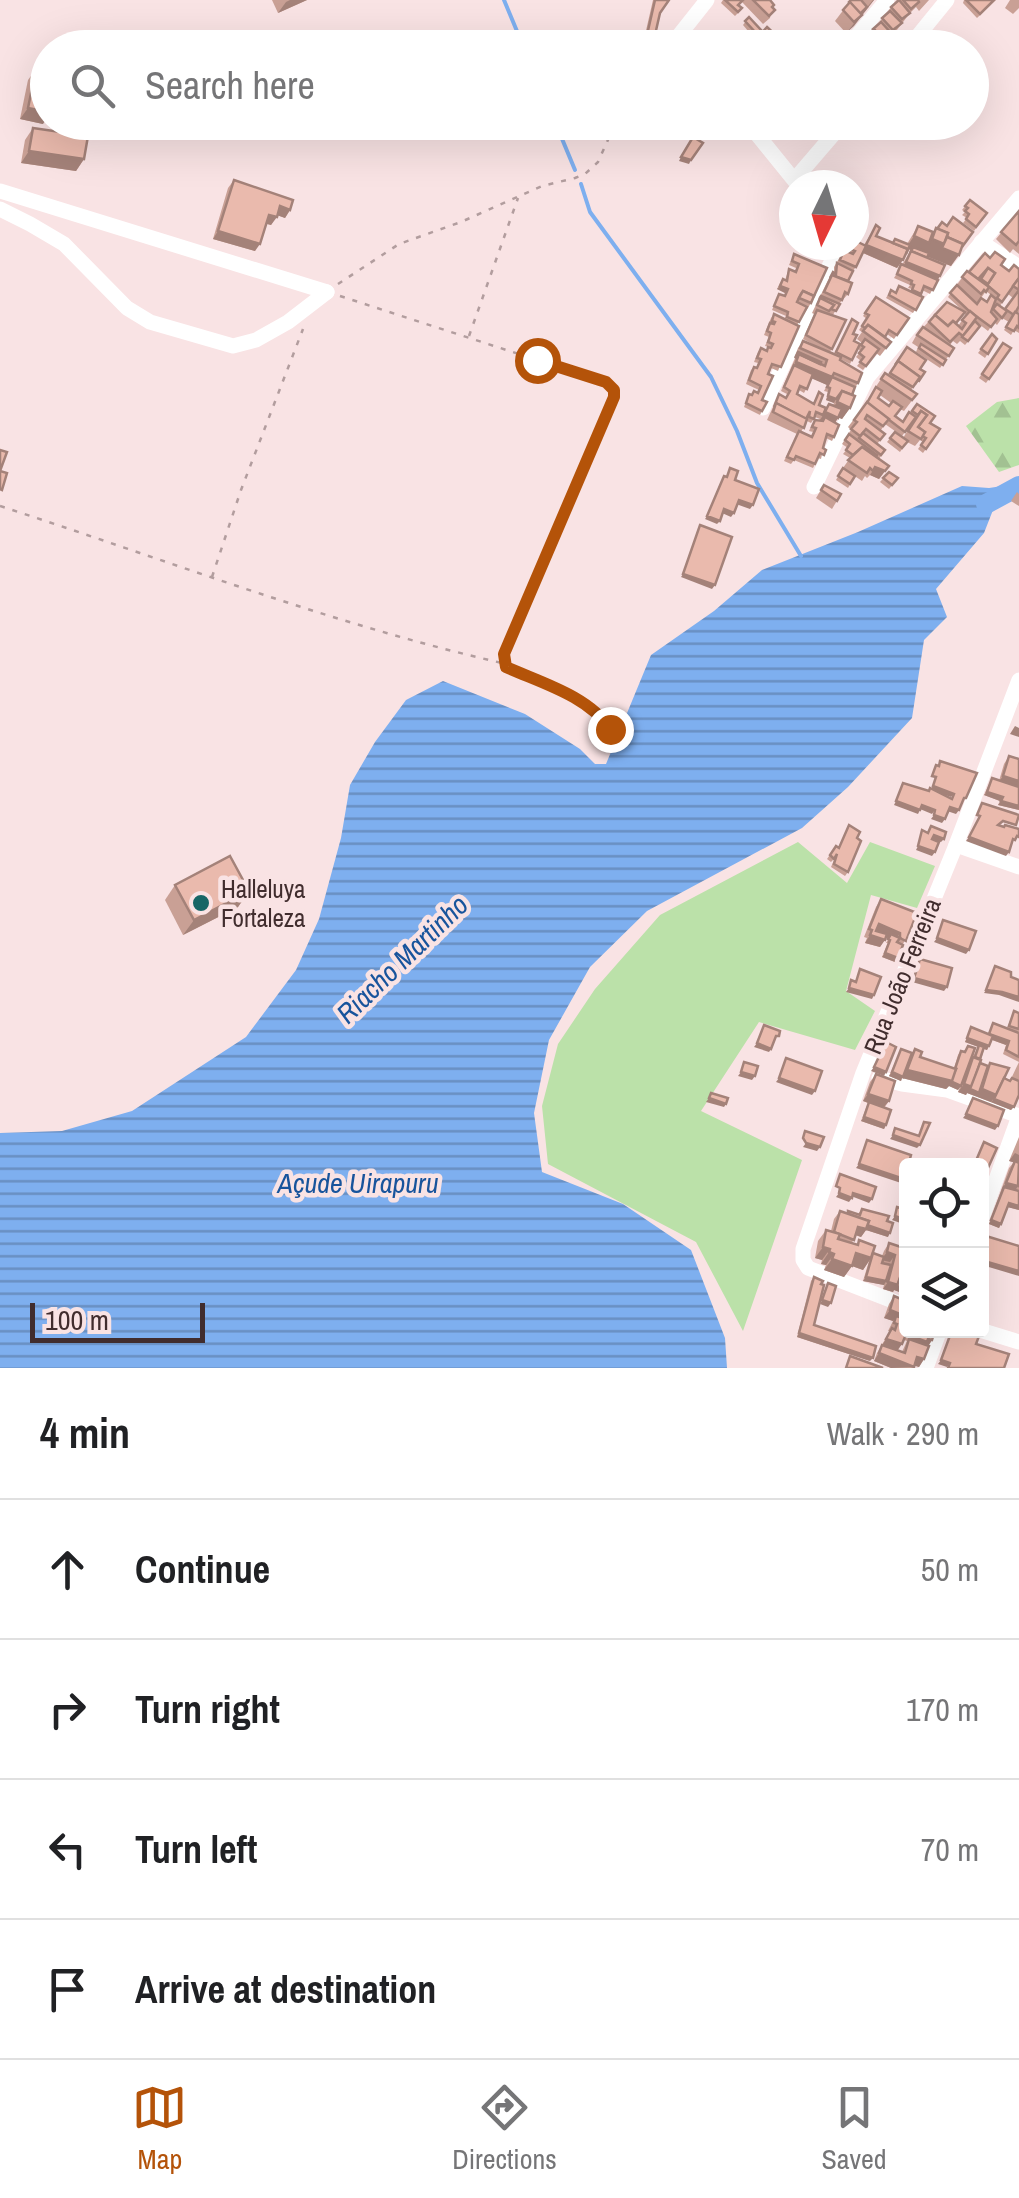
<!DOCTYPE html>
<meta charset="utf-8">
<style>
body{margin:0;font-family:"Archivo Narrow",sans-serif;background:#f2f2f2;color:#202124}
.controls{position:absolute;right:30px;bottom:30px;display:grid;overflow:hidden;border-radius:10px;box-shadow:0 10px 40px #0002}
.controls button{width:90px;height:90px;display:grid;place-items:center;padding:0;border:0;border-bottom:2px solid #e0e0e0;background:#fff;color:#202124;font:50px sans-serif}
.compass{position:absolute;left:779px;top:170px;width:90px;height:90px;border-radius:50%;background:#fff;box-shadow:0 10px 40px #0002;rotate:185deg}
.scale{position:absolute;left:30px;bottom:25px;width:175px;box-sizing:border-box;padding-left:10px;border:5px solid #412d2e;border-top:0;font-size:28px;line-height:35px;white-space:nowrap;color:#412d2e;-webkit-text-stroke:8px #f9e3e4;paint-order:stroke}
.stop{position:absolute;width:30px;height:30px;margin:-22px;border:8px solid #b45309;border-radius:50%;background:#fff}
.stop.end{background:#b45309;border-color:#fff;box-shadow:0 2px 10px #0008}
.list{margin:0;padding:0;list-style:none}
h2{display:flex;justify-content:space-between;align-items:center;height:130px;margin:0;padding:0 40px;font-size:42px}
h2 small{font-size:32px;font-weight:400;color:#757577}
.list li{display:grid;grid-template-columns:65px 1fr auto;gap:30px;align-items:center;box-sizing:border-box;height:140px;padding:0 40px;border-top:2px solid #e0e0e0}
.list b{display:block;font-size:38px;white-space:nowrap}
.list em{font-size:32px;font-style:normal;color:#757577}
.icon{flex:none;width:55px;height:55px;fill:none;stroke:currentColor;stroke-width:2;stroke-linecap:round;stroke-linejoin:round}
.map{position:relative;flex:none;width:1019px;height:1368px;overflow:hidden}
.search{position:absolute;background:#fff;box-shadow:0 10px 40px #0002;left:30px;right:30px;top:30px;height:110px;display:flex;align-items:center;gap:25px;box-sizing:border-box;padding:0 35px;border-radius:55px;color:#757577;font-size:38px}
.sheet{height:690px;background:#fff}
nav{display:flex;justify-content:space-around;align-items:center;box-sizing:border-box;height:140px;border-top:2px solid #e0e0e0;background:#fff;font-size:28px;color:#757577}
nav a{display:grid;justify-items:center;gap:5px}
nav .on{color:#b45309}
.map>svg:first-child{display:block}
.grass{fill:#bbe1a9}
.forest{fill:url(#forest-firs)}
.water{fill:url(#water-rules)}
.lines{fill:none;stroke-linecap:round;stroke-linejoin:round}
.stream{stroke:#7eafef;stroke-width:4}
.river{stroke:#7eafef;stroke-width:20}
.path{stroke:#b29d9e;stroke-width:2.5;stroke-dasharray:5 8;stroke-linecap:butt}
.minor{stroke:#fff;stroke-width:15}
.wall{fill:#c9a095;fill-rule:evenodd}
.shaded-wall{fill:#a48279}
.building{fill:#eabaad;stroke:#a48279;stroke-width:2.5}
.route{stroke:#b45309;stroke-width:12}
.poi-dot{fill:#176666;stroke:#f9e3e4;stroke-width:4}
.labels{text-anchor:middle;stroke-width:9;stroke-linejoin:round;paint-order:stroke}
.poi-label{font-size:25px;fill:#412d2e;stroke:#f9e3e4;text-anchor:start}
.street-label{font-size:25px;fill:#412d2e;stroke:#f9e3e4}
.water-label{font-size:28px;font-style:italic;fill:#18549c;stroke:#f9e3e4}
</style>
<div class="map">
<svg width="1019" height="1368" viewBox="0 0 1019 1368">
<defs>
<pattern id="forest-firs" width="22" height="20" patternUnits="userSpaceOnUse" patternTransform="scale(2.5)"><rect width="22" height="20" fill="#bbe1a9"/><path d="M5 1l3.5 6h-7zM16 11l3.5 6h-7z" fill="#a2c192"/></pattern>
<pattern id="water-rules" width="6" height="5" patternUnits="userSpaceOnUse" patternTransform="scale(2.5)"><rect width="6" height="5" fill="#7eafef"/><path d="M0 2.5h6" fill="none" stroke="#698fc2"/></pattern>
</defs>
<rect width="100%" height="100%" fill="#f9e3e4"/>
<!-- grass -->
<path class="grass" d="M 798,842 L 847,883 L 870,842 L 935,866 L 917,908 L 871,895 L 846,991 L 875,1011 L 855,1050 L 759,1022 L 701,1111 L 802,1160 L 743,1331 L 696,1242 L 548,1164 L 542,1106 L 558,1044 L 595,989 L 660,915 Z"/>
<!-- forest -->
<path class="forest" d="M 1019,398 L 1019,465 L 999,472 L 966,426 L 997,402 Z"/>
<!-- water -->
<path class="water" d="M 1016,484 L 993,510 L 984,533 L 936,589 L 947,617 L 924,640 L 912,718 L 848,787 L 802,828 L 647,911 L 590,967 L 549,1040 L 534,1113 L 542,1172 L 623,1204 L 691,1250 L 725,1338 L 727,1368 L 0,1368 L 0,1133 L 62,1131 L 132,1111 L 246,1037 L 296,970 L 319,919 L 341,838 L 350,785 L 375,742 L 406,700 L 443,681 L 525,714 L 580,749 L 595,764 L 606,764 L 651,655 L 714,611 L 762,570 L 858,532 L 962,486 L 989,488 Z"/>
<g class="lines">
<!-- stream -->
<g class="stream">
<path d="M 504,0 L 524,48"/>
<path d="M 555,122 L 575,170"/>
<path d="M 581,184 L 590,212 L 711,377 L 737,431 L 757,483 L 801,556"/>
</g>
<!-- river -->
<path class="river" d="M 986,504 L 1019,486"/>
<!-- path -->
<g class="path">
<path d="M 338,284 L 399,244 L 461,222 L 542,186 L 575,178 L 585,174 L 598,162 L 616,122"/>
<path d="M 340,296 L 605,382 L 613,390 L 613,400 L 607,417 L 554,534 L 503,660 L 505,667 C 537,682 597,700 611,733"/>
<path d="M 469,336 L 518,198"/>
<path d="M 0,506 C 167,560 331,624 502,663"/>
<path d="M 212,577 L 241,490 L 303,329"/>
</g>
<!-- minor -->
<g class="minor">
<path d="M 854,39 L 887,0"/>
<path d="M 669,48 L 707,0"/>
<path d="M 908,48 L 947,0"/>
<path d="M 747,122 L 798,185"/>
<path d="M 795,179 L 844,122"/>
<path d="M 0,191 L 327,292"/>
<path d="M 0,209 L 30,224 L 64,244 L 127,308 L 150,322 L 233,346 L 256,340 L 288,322 L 327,292"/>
<path d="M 981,242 L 1019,267"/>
<path d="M 763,408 L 839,245"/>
<path d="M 814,487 L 867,378 L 1019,198"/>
<path d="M 956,845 L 1019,867"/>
<path d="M 879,1078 L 902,1084 L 947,1090 L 1019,1116"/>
<path d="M 982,1218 L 1019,1116"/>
<path d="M 906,1306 L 808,1268 L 803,1260 L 803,1249 L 863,1073 L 956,845 L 1019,680"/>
<path d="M 980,1330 L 1019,1342"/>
<path d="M 926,1368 L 940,1330"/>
</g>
</g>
<!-- wall -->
<g class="wall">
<path d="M 272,0 L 307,0 L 278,13 Z"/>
<path d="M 653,0 L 668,0 L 660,13 L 652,48 L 642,48 Z"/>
<path d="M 723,0 L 770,0 L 772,7 L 770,18 L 763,24 L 742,2 L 739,5 L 739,12 L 735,16 L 721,3 Z"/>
<path d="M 851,0 L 874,0 L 846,33 L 835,21 Z"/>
<path d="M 897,0 L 929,0 L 919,11 L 916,7 L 910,13 L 883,48 L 859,48 Z"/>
<path d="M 964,0 L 996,0 L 977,18 L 963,3 Z"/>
<path d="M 1010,0 L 1019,0 L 1019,8 L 1013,14 L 1005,8 Z"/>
<path d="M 749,17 L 761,30 L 754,38 L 743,25 Z"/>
<path d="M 767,27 L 785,48 L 761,48 L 755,41 Z"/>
<path d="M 36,69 L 43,124 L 20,119 L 28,80 Z"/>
<path d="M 33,128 L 84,159 L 76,171 L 21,163 L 25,140 Z"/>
<path d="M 234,180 L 290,210 L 285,218 L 277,215 L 271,225 L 267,224 L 255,251 L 213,239 L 228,188 Z"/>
<path d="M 970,200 L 987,213 L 974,231 L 963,223 L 967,218 L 962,215 L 965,212 L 962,210 Z"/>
<path d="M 1019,211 L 1019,254 L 1013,249 L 1010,253 L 996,239 Z"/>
<path d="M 876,225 L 876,236 L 892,243 L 895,239 L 907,244 L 918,226 L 933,232 L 936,228 L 961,248 L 951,266 L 928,257 L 940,276 L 930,294 L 922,290 L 919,296 L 923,297 L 913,313 L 886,298 L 891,290 L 895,292 L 911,292 L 912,289 L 908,288 L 910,285 L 894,278 L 911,250 L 908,249 L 897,268 L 863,253 L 848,281 L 848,294 L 839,304 L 833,315 L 829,313 L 828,314 L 846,320 L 830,352 L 834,354 L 850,323 L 853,334 L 852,360 L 850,364 L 840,359 L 858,383 L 855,388 L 850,408 L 842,419 L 838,417 L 835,423 L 834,437 L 832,441 L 826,438 L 821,459 L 818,458 L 813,468 L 794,460 L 791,464 L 784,461 L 797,434 L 767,420 L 779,394 L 786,398 L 787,394 L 781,391 L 796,356 L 795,356 L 798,348 L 803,341 L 820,348 L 803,339 L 814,314 L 812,313 L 830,276 L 834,272 L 834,267 L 841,255 L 840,254 L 844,245 L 864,245 ZM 812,378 L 827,385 L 824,391 L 828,392 L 826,400 L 834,403 L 833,405 L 829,404 L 826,408 L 819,405 L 819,392 L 813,403 L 797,394 L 799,390 L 804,393 ZM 815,417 L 820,419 L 812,424 L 809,431 L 813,432 L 811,436 L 801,432 L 807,421 L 811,423 Z"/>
<path d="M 813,245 L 839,245 L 834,254 Z"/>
<path d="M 794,254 L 811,303 L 797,325 L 778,371 L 771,368 L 762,400 L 762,411 L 760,415 L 744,407 L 749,394 L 752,395 L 759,390 L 746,384 L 751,370 L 754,367 L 756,368 L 758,363 L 754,362 L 758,352 L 761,348 L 767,351 L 769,347 L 765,346 L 769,337 L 764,335 L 771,318 L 774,314 L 784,319 L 786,316 L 772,310 L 779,294 L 784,296 L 785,293 L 777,289 L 780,283 L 783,279 L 785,280 L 789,269 L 795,271 L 796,268 L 789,265 Z"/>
<path d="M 1001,265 L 1009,271 L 1019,269 L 1019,312 L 1015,312 L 1019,314 L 1019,333 L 1014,330 L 1011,335 L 1004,330 L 1009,322 L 1002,318 L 997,325 L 994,322 L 988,331 L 975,321 L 978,330 L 965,345 L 960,341 L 957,344 L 953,341 L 950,345 L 954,348 L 940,368 L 916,352 L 918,347 L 912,343 L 917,334 L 947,302 L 963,311 L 948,297 L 967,271 L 969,272 ZM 986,291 L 991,295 L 986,302 L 981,298 ZM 1008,294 L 1013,298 L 1005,309 L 1000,306 ZM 964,313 L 966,315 L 958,326 L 956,324 Z"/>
<path d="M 876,297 L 909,318 L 894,339 L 887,334 L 885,337 L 891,342 L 880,356 L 876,353 L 863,370 L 857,366 L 861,361 L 856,357 L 861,351 L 858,349 L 862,343 L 857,339 L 862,332 L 859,330 L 867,319 L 863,316 Z"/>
<path d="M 992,334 L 997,339 L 985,358 L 978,353 Z"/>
<path d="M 1003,343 L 1011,348 L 986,383 L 979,378 Z"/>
<path d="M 907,347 L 920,369 L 925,372 L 916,385 L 915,384 L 911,390 L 917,394 L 904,411 L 900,409 L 895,416 L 903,422 L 917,404 L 930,423 L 940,429 L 923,453 L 918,449 L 923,442 L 920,440 L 915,446 L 907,442 L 900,452 L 887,442 L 895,432 L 903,438 L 915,419 L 902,436 L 885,424 L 881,430 L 885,434 L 877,444 L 885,450 L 879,459 L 889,466 L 879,479 L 870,475 L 867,478 L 865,476 L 862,481 L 843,468 L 850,458 L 843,454 L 848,448 L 842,444 L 851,430 L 848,427 L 867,402 L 873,391 L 885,373 L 888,375 ZM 880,395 L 891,403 L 889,406 L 878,398 Z"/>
<path d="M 843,468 L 855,476 L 848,488 L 836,480 Z"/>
<path d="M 889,472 L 898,478 L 889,489 L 880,482 Z"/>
<path d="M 824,485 L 841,494 L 832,509 L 816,498 Z"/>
<path d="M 1017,492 L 1019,494 L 1019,506 L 1011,501 Z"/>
<path d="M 1009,756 L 1019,759 L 1019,810 L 998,805 L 1000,801 L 984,795 L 992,778 L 999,781 L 1004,764 Z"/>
<path d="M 849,825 L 857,838 L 848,872 L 845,876 L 831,867 L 835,858 L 831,862 L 827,859 L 836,846 L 839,848 Z"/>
<path d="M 175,885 L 249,891 L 238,907 L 183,935 L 165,900 Z"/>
<path d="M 881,899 L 917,913 L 895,962 L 882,957 L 888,943 L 886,943 L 889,938 L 886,937 L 880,947 L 865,943 L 867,938 L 864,937 L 876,907 Z"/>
<path d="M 1014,1011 L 1019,1013 L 1019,1095 L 1011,1110 L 967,1093 L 966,1095 L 958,1092 L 960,1087 L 958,1090 L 949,1086 L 946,1089 L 902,1078 L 901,1081 L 889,1076 L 901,1049 L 912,1053 L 915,1049 L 920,1057 L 954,1068 L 958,1055 L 961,1051 L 964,1052 L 968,1046 L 971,1060 L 978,1047 L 965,1042 L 971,1027 L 988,1034 L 993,1023 L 1007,1028 ZM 992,1040 L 1006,1045 L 1003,1054 L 1019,1062 L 1010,1081 L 1004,1078 L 990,1063 L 988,1067 L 980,1063 L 984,1049 L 987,1050 Z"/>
<path d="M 876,1074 L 889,1101 L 884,1108 L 886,1125 L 884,1129 L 861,1121 L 868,1103 L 863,1101 L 870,1082 Z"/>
<path d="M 1019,1137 L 1019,1210 L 1008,1207 L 999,1228 L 989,1224 L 1009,1168 L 1014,1162 L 1009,1161 Z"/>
<path d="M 862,1209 L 887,1221 L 888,1237 L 866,1230 L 861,1237 L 855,1235 L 852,1243 L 857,1244 L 859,1240 L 872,1255 L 882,1256 L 884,1251 L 889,1243 L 901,1256 L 906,1258 L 906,1298 L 903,1297 L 904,1293 L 894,1290 L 893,1292 L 883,1289 L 884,1285 L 863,1281 L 869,1261 L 863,1270 L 852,1266 L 844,1277 L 824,1270 L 826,1265 L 821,1264 L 822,1260 L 815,1258 L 818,1241 L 826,1230 L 831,1231 L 834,1219 L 840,1211 L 846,1213 L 848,1211 L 858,1214 Z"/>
<path d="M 814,1277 L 814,1325 L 870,1361 L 797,1337 L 811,1281 Z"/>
<path d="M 894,1296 L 906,1330 L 932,1340 L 928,1346 L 924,1359 L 919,1367 L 914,1365 L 913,1368 L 891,1368 L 874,1361 L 877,1353 L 890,1331 L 888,1331 L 893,1321 L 884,1318 L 889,1304 ZM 904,1340 L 907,1341 L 902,1352 L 898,1350 Z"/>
</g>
<!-- shaded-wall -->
<g class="shaded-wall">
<path d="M 290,0 L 307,0 L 278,13 L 286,2 Z"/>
<path d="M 873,0 L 874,0 L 854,26 L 846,33 Z"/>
<path d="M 28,108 L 48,112 L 48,117 L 43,124 L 20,119 Z"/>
<path d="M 29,151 L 84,159 L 76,171 L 21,163 Z"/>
<path d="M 681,157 L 691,160 L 689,164 L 679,161 Z"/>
<path d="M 280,206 L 290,210 L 285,218 L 274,214 Z"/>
<path d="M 269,215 L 277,217 L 271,225 L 264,223 Z"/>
<path d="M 218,231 L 260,244 L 255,251 L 213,239 Z"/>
<path d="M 914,236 L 933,237 L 959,255 L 951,266 L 906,248 Z"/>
<path d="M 866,245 L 903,260 L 897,268 L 861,252 Z"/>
<path d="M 906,262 L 940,276 L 935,284 L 901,269 Z"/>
<path d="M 780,286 L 788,289 L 785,293 L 777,289 Z"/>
<path d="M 796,362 L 832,377 L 827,385 L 792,370 L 794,365 L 791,369 Z"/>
<path d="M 828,396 L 836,399 L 834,403 L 826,400 Z"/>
<path d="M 837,402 L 850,408 L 842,419 L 829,414 Z"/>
<path d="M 825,412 L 838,418 L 833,426 L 820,420 Z"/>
<path d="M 875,467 L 885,471 L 879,479 L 870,475 Z"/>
<path d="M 739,500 L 753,505 L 750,509 L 736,504 Z"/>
<path d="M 724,509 L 734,513 L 731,517 L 722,513 Z"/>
<path d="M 707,516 L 720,521 L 717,524 L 705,519 Z"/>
<path d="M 683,574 L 715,585 L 712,589 L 681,577 Z"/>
<path d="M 1015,726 L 1019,728 L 1019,737 L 1010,734 Z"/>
<path d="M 1003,776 L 1019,781 L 1019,791 L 998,783 Z"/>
<path d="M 933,786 L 954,794 L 951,797 L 930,790 Z"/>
<path d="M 987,792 L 1003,797 L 1000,801 L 984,795 Z"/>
<path d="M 896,801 L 920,810 L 918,814 L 894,805 Z"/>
<path d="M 1001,801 L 1019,806 L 1019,810 L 998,805 Z"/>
<path d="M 922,805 L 935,810 L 932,814 L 920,809 Z"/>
<path d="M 950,807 L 959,810 L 956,814 L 947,811 Z"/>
<path d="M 934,815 L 945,819 L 942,823 L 931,819 Z"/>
<path d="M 934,835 L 944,839 L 941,842 L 932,839 Z"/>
<path d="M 969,837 L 1009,852 L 1006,856 L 966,841 Z"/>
<path d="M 918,846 L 935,852 L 932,856 L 916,850 Z"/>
<path d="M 249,891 L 238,907 L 183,935 L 194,920 Z"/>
<path d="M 879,924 L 900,933 L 895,941 L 873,932 Z"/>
<path d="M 870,935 L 885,940 L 880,947 L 865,943 Z"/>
<path d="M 937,938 L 969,950 L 966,954 L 934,942 Z"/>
<path d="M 885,953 L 898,958 L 895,962 L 882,957 Z"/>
<path d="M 914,978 L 947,987 L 944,991 L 912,982 Z"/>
<path d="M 849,988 L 874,995 L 872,999 L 846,992 Z"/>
<path d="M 986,990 L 1002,992 L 1019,997 L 1019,1002 L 999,995 L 984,993 Z"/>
<path d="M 989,1034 L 1009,1041 L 1006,1045 L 987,1038 Z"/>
<path d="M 967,1038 L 989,1046 L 987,1050 L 965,1042 Z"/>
<path d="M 757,1043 L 771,1049 L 769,1052 L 754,1047 Z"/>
<path d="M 874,1067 L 886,1072 L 884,1076 L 871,1071 Z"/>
<path d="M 907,1070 L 952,1081 L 961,1086 L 958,1090 L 949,1086 L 946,1089 L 902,1078 L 901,1081 L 889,1076 L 892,1072 L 903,1077 Z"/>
<path d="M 741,1072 L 755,1076 L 752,1080 L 738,1076 Z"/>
<path d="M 779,1078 L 815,1091 L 812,1095 L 776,1082 Z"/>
<path d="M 964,1084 L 972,1087 L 979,1093 L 982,1089 L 996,1095 L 991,1102 L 967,1093 L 966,1095 L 958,1092 Z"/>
<path d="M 868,1094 L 889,1101 L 883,1108 L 863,1101 Z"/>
<path d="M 709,1098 L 726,1104 L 724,1107 L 706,1102 Z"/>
<path d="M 994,1099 L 1014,1107 L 1011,1110 L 991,1102 Z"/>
<path d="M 966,1114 L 998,1126 L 995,1130 L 963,1118 Z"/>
<path d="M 864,1117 L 886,1125 L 884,1129 L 861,1121 Z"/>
<path d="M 893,1135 L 920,1145 L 917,1148 L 890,1139 Z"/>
<path d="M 806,1143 L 820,1147 L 817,1151 L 803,1147 Z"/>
<path d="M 1015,1153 L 1019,1155 L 1019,1164 L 1009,1161 Z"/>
<path d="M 859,1164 L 904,1179 L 901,1183 L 856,1168 Z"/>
<path d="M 1006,1183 L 1018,1186 L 1013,1194 L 1004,1187 L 1001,1190 Z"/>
<path d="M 839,1193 L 852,1198 L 849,1202 L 836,1197 Z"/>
<path d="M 853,1193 L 872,1199 L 869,1203 L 851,1196 Z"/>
<path d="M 1009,1203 L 1019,1206 L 1019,1210 L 1007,1207 Z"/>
<path d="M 895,1216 L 906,1220 L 906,1225 L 892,1220 Z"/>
<path d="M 848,1219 L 890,1233 L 888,1237 L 866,1230 L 861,1237 L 853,1234 Z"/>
<path d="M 991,1220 L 1001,1224 L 999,1228 L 989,1224 Z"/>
<path d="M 823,1247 L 830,1249 L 822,1260 L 815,1258 Z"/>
<path d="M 829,1252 L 834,1254 L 826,1265 L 821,1264 Z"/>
<path d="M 887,1252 L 895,1255 L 890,1262 L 881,1260 Z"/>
<path d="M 856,1253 L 871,1258 L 863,1270 L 852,1266 L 844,1277 L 824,1270 L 832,1259 Z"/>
<path d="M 984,1261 L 1019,1271 L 1019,1276 L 982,1265 Z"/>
<path d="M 866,1277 L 886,1281 L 884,1285 L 863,1281 Z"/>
<path d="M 888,1282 L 898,1285 L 906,1291 L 904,1294 L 894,1290 L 893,1292 L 883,1289 Z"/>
<path d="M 822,1300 L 831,1303 L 828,1307 L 820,1304 Z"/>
<path d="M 890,1310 L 900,1314 L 895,1322 L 896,1316 L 893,1321 L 884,1318 Z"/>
<path d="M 799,1333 L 873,1358 L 870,1361 L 797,1337 Z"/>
<path d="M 911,1336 L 928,1339 L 932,1340 L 927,1348 L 909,1339 L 905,1344 Z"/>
<path d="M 886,1339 L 902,1344 L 896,1352 L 881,1347 Z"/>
<path d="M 879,1353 L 914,1367 L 891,1368 L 874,1361 Z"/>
<path d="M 917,1357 L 924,1359 L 919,1367 L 912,1365 Z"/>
<path d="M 941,1360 L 950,1363 L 947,1367 L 938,1364 Z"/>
</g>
<!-- building -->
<g class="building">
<path d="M 655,0 L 669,0 L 660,13 L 652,48 L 644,48 Z"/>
<path d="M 725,0 L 743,0 L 738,5 L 742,8 L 738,12 Z"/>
<path d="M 753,0 L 770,0 L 774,5 L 772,7 L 775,10 L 769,16 Z"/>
<path d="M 851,0 L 861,0 L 867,7 L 860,14 L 849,2 Z"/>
<path d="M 899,0 L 910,13 L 902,19 L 891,7 Z"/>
<path d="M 903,0 L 918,0 L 919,2 L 911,9 Z"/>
<path d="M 966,0 L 994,0 L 980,14 Z"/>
<path d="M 850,2 L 862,15 L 854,22 L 843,10 Z"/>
<path d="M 890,11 L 902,23 L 893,30 L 882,18 Z"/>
<path d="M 749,17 L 761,30 L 757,34 L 745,21 Z"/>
<path d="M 881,22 L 893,35 L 885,41 L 873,29 Z"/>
<path d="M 767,27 L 786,45 L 784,48 L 768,48 L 758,37 Z"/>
<path d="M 874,29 L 886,42 L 880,48 L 877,48 L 867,36 Z"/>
<path d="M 36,69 L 48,71 L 48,112 L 28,108 Z"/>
<path d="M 33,128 L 88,136 L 84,159 L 29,151 Z"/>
<path d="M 693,137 L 703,143 L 691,160 L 681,157 Z"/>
<path d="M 234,180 L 293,200 L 290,210 L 280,206 L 277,217 L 269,215 L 260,244 L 218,231 Z"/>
<path d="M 970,200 L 987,213 L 976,227 L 966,219 L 969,214 L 965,211 L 968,208 L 965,206 Z"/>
<path d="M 1019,211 L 1019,241 L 1016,245 L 1001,232 Z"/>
<path d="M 953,217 L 973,232 L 962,247 L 963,244 L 947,237 L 948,233 L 937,229 L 942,222 L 947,226 Z"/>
<path d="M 876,225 L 880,228 L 876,236 L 908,249 L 903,260 L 866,245 Z"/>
<path d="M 918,226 L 933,232 L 929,243 L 914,236 Z"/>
<path d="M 936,228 L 948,233 L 944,244 L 932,239 Z"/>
<path d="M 947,237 L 963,244 L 959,255 L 942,248 Z"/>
<path d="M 895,239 L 910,245 L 906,254 L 908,249 L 893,243 Z"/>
<path d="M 854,240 L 866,246 L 856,267 L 840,260 L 844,250 L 853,254 L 855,251 L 845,247 L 846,245 L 854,245 Z"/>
<path d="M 825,245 L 839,245 L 836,250 Z"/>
<path d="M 913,247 L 929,253 L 927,258 L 911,251 L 910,254 Z"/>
<path d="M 911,251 L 945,265 L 940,276 L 906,262 Z"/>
<path d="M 995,252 L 1005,259 L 1001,265 L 1009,271 L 1014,265 L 1019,269 L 1019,278 L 1002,302 L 997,298 L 999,295 L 987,285 L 995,273 L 988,268 L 978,279 L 969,272 L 985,253 L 990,258 Z"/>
<path d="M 794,254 L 827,268 L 814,296 L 803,291 L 801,294 L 797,302 L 807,307 L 799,322 L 787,317 L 788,312 L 774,306 L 779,294 L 785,296 L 788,289 L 780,286 L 783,279 L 787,281 L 789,269 L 796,272 L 799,264 L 792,261 Z"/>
<path d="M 837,263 L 853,271 L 848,281 L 832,275 L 830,278 L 833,272 L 836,274 Z"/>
<path d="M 901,264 L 938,280 L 933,290 L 924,286 L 921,294 L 912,290 L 914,285 L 911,284 L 912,281 L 897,274 Z"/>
<path d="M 988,268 L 995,273 L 988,284 L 981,279 Z"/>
<path d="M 967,271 L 989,287 L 986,292 L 984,290 L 981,294 L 962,277 Z"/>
<path d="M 832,275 L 852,283 L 848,294 L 845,292 L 842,300 L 824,292 Z"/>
<path d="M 1019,278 L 1019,306 L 1014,315 L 1005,309 L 1019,290 L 1013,286 Z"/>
<path d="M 957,285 L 977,304 L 981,298 L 987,302 L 991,295 L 996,299 L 991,312 L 997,319 L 991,327 L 969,311 L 950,293 Z"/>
<path d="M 899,286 L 923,297 L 916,310 L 889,295 L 891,290 L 896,293 Z"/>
<path d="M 803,291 L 814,296 L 811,303 L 799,298 Z"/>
<path d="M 821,296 L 840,304 L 836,311 L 831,309 L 834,305 L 820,298 Z"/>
<path d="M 876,297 L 909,318 L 897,335 L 889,330 L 885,337 L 868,325 L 865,328 L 862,326 L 869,315 L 865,313 Z"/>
<path d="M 820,298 L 834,305 L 829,311 L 817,305 Z"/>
<path d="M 947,302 L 965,312 L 956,323 L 953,321 L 948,326 L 935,315 Z"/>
<path d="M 997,304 L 1007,311 L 1002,318 L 993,309 Z"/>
<path d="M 817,310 L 846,320 L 832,349 L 806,335 Z"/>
<path d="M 970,311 L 977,317 L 963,336 L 959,333 L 950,342 L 929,322 L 935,315 L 948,326 L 953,321 L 962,329 L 966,323 L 962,320 Z"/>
<path d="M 1015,312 L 1019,314 L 1019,328 L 1017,326 L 1014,331 L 1006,327 Z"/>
<path d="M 774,314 L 799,326 L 781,367 L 772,364 L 768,374 L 773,376 L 762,400 L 767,402 L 762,411 L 746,403 L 749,394 L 752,395 L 754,391 L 758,393 L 761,386 L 749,380 L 754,367 L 757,368 L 761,359 L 757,358 L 761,348 L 767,351 L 768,347 L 771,348 L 773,344 L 768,342 L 771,333 L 767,331 L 770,323 L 774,324 L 775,322 L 772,321 Z"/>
<path d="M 852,319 L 858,323 L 853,334 L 857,335 L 854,341 L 860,344 L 852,360 L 836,352 Z"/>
<path d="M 975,321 L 980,326 L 968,341 L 962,337 Z"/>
<path d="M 868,325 L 891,342 L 886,348 L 863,331 Z"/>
<path d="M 923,327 L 954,348 L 949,356 L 917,335 Z"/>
<path d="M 992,334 L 997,339 L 988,354 L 981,349 Z"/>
<path d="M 865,339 L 879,349 L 866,366 L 860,362 L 864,357 L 859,353 L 864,347 L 861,345 Z"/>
<path d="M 803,341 L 841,357 L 840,360 L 862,373 L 858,383 L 834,373 L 832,377 L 796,362 L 799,354 L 825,366 L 827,360 L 800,348 Z"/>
<path d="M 1003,343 L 1011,348 L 989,379 L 982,374 Z"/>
<path d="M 921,344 L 946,360 L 943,365 L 919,348 Z"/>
<path d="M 907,347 L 926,360 L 920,369 L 925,372 L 919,381 L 917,380 L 920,377 L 898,361 L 895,365 Z"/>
<path d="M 798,352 L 821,362 L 820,364 L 799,354 L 795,358 Z"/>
<path d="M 898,361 L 920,377 L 913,387 L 890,373 Z"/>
<path d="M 794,365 L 813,374 L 807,389 L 800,386 L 797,394 L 814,404 L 819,392 L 823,395 L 819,405 L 826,408 L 823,415 L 816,412 L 814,419 L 809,417 L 810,411 L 806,419 L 776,403 L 774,407 L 779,394 L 786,398 L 790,391 L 784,387 Z"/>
<path d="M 885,373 L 917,394 L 912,400 L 881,379 Z"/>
<path d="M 832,377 L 855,387 L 852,395 L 842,391 L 836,399 L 828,396 L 830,388 L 827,387 Z"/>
<path d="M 876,387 L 882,391 L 878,398 L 889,406 L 893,401 L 902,407 L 895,416 L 903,422 L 909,412 L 916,417 L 905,432 L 867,403 Z"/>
<path d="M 842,391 L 855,396 L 850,408 L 837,402 Z"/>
<path d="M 867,402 L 889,419 L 883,426 L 867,415 L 865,419 L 885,434 L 880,440 L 866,429 L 860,436 L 851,429 L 857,422 L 854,420 Z"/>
<path d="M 776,403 L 807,419 L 804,428 L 773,412 Z"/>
<path d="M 829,404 L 842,409 L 838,418 L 825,412 Z"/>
<path d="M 917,404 L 935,416 L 930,423 L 940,429 L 926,449 L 921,445 L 926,438 L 922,436 L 925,432 L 918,427 L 927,415 L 921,411 L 918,415 L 912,411 Z"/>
<path d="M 921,411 L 927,415 L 918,427 L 925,432 L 921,439 L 908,431 Z"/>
<path d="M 825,417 L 839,425 L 834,437 L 827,434 L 823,448 L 826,450 L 824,455 L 820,453 L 815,464 L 796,456 L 794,460 L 787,457 L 799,431 L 812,437 L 816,428 L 812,427 L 815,420 L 823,421 Z"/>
<path d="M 895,432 L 908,441 L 902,448 L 890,438 Z"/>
<path d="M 863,433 L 885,450 L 881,455 L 859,438 Z"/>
<path d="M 849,434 L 877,455 L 876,457 L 862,447 L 853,455 L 846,450 L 850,444 L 845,440 Z"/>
<path d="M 862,447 L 889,466 L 885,471 L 875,467 L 873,471 L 870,468 L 867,473 L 848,460 Z"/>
<path d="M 0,450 L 7,452 L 0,471 L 7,473 L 2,490 L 0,489 Z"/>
<path d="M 730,468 L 738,471 L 735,480 L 759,489 L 753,505 L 739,500 L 734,513 L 724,509 L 720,521 L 707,516 L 724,476 L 727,477 Z"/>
<path d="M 843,468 L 855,476 L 850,484 L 838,476 Z"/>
<path d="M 889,472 L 898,478 L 892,485 L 883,478 Z"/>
<path d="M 824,485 L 841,494 L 837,501 L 821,490 Z"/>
<path d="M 700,525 L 732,537 L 715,585 L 683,574 Z"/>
<path d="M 1009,756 L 1019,759 L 1019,781 L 1003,776 Z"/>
<path d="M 940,761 L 977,773 L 966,798 L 964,798 L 959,810 L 950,807 L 945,819 L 934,815 L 935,810 L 922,805 L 920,810 L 896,801 L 903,783 L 929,791 L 930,788 L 952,799 L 954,794 L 933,786 L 936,777 L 932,776 L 936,765 L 939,766 Z"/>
<path d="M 992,778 L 1019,787 L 1019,806 L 1001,801 L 1003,797 L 987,792 Z"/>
<path d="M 982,803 L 1019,815 L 1016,825 L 1003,821 L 998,825 L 1004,827 L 1005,825 L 1019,829 L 1019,837 L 1017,836 L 1015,840 L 1013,839 L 1009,852 L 969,837 L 980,816 L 977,815 Z"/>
<path d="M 849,825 L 860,832 L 857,838 L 861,841 L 848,872 L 834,864 L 837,854 L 834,859 L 830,855 L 836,846 L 839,848 Z"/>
<path d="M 931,826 L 946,832 L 944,839 L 934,835 L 932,839 L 939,842 L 935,852 L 918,846 L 922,830 L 928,833 Z"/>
<path d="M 230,856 L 249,891 L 194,920 L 175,885 Z"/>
<path d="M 881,899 L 917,913 L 906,941 L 900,938 L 900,933 L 879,924 L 876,931 L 887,934 L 885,940 L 870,935 L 872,930 L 869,929 Z"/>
<path d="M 943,920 L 976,931 L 969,950 L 937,938 Z"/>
<path d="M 891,934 L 900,938 L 897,942 L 903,945 L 898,958 L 885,953 L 890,940 L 888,939 Z"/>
<path d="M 920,959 L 952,968 L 947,987 L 914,978 Z"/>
<path d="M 995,966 L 1011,972 L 1011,977 L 1019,980 L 1019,997 L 1002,992 L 986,990 Z"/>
<path d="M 860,969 L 881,977 L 874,995 L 849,988 L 851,980 L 856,982 Z"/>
<path d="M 1014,1011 L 1019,1013 L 1019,1029 L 1009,1026 Z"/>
<path d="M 993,1023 L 1019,1033 L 1019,1057 L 1006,1050 L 1009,1041 L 989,1034 Z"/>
<path d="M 764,1025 L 780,1031 L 779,1036 L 776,1036 L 771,1049 L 757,1043 Z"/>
<path d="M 971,1027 L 993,1036 L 989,1046 L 967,1038 Z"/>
<path d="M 886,1042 L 896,1047 L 886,1072 L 874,1067 Z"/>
<path d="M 979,1045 L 984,1047 L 980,1059 L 975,1057 Z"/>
<path d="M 968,1046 L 975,1048 L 961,1086 L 950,1081 L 956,1069 L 955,1069 L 961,1051 L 965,1052 Z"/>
<path d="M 901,1049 L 912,1053 L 903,1077 L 892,1072 Z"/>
<path d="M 915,1049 L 922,1052 L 920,1057 L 956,1069 L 952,1081 L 907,1070 Z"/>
<path d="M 973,1057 L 981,1060 L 972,1087 L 964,1084 Z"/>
<path d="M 786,1058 L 822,1071 L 815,1091 L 779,1078 Z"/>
<path d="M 744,1062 L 758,1066 L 755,1076 L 741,1072 Z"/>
<path d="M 980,1063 L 988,1066 L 979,1093 L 970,1089 Z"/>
<path d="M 990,1063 L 1009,1068 L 996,1095 L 982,1089 Z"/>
<path d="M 876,1074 L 895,1081 L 889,1101 L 868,1094 Z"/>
<path d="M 1004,1078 L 1010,1081 L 1012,1078 L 1019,1081 L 1019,1095 L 1014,1107 L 994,1099 Z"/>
<path d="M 711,1093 L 728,1098 L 726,1104 L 709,1098 Z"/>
<path d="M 973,1098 L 1004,1110 L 998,1126 L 966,1114 Z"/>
<path d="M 869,1102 L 891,1110 L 886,1125 L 864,1117 Z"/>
<path d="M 924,1122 L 930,1123 L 920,1145 L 893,1135 L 895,1128 L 919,1136 Z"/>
<path d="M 805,1131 L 824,1137 L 820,1147 L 806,1143 L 803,1138 Z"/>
<path d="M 867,1140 L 911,1155 L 908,1166 L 906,1166 L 904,1179 L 859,1164 Z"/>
<path d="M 984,1142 L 997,1148 L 988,1168 L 975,1163 Z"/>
<path d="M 1015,1161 L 1019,1163 L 1018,1186 L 1006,1183 Z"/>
<path d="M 840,1174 L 876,1187 L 872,1199 L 853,1193 L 852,1198 L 839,1193 L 840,1188 L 836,1186 Z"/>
<path d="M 1004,1187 L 1019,1191 L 1019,1206 L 1009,1203 L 1001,1224 L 991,1220 Z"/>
<path d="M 897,1207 L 906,1210 L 906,1220 L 895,1216 Z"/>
<path d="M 862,1209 L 889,1216 L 887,1221 L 893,1223 L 890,1233 L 867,1225 L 869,1221 L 848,1214 L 848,1211 L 860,1215 Z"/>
<path d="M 840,1211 L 869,1221 L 866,1229 L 858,1227 L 854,1240 L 834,1232 Z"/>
<path d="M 826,1230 L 840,1234 L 838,1239 L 858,1245 L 859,1240 L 875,1246 L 871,1258 L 856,1253 L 852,1266 L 832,1259 L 834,1254 L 829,1252 L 830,1249 L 823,1247 Z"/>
<path d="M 986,1236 L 1019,1246 L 1019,1271 L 984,1261 L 986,1257 L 982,1255 L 982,1247 Z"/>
<path d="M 889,1243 L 901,1247 L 901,1256 L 906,1258 L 898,1285 L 888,1282 L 895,1255 L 887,1252 Z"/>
<path d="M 873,1253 L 884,1257 L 882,1263 L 891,1265 L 886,1281 L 866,1277 Z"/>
<path d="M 906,1260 L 906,1290 L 897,1286 Z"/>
<path d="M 814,1277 L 823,1281 L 821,1284 L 824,1285 L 814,1325 L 876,1346 L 873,1358 L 799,1333 Z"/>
<path d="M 828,1283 L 836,1286 L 831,1303 L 822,1300 Z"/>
<path d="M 894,1296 L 906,1301 L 906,1330 L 935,1330 L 932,1340 L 928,1339 L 927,1342 L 911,1336 L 912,1333 L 907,1332 L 902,1344 L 886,1339 L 892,1328 L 895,1330 L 897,1324 L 894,1323 L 896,1316 L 899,1317 L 900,1314 L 890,1310 Z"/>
<path d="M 952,1330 L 960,1330 L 979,1336 L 976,1344 L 1009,1354 L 1004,1368 L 948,1368 L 950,1363 L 941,1360 Z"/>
<path d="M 909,1339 L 929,1346 L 924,1359 L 917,1357 L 914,1367 L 879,1353 L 882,1345 L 905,1353 Z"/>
<path d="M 850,1356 L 883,1368 L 846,1368 Z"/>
</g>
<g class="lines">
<!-- route -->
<path class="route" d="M 537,360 L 606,382 L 614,390 L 614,397 L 504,654 L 506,667 C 539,682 589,696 610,729"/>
</g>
<!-- markers -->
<circle class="poi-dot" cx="201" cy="903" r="10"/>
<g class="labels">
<!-- poi labels -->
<g class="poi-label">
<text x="221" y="898">Halleluya<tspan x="221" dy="29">Fortaleza</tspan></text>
</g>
<!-- street labels -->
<g class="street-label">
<text transform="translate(902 976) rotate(-68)" y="9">Rua João Ferreira</text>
</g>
<!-- water labels -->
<g class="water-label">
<text transform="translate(402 959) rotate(-44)" y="10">Riacho Martinho</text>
<text x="358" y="1193">Açude Uirapuru</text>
</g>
</g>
</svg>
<div class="controls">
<button><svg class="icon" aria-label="locate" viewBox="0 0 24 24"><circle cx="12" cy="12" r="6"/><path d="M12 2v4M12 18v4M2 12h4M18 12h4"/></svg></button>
<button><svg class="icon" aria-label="layers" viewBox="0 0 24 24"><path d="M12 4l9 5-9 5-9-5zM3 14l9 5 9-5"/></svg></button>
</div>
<svg class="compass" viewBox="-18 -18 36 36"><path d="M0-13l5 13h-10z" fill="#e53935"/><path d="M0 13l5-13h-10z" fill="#757577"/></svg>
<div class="scale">100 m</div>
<div class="stop" style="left:537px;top:360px"></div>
<div class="stop end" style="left:610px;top:729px"></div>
<div class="search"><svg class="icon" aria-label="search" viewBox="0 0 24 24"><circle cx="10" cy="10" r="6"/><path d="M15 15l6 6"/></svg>Search here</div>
</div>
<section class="sheet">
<h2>4 min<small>Walk · 290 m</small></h2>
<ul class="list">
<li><svg class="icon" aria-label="ahead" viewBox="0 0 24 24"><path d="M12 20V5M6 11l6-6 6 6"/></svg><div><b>Continue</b></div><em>50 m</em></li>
<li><svg class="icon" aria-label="right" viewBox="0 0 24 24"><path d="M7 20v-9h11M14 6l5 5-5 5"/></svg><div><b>Turn right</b></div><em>170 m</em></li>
<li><svg class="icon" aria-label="left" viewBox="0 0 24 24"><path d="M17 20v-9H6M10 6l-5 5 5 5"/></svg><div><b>Turn left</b></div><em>70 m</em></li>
<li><svg class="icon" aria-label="arrive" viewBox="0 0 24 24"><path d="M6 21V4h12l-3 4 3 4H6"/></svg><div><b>Arrive at destination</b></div></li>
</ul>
</section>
<nav>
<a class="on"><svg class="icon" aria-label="map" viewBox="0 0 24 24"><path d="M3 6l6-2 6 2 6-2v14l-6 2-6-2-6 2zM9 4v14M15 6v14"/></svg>Map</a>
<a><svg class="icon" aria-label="directions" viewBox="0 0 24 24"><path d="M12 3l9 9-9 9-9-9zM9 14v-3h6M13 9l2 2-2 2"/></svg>Directions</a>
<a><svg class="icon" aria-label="saved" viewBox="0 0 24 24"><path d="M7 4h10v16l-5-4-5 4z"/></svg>Saved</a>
</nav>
